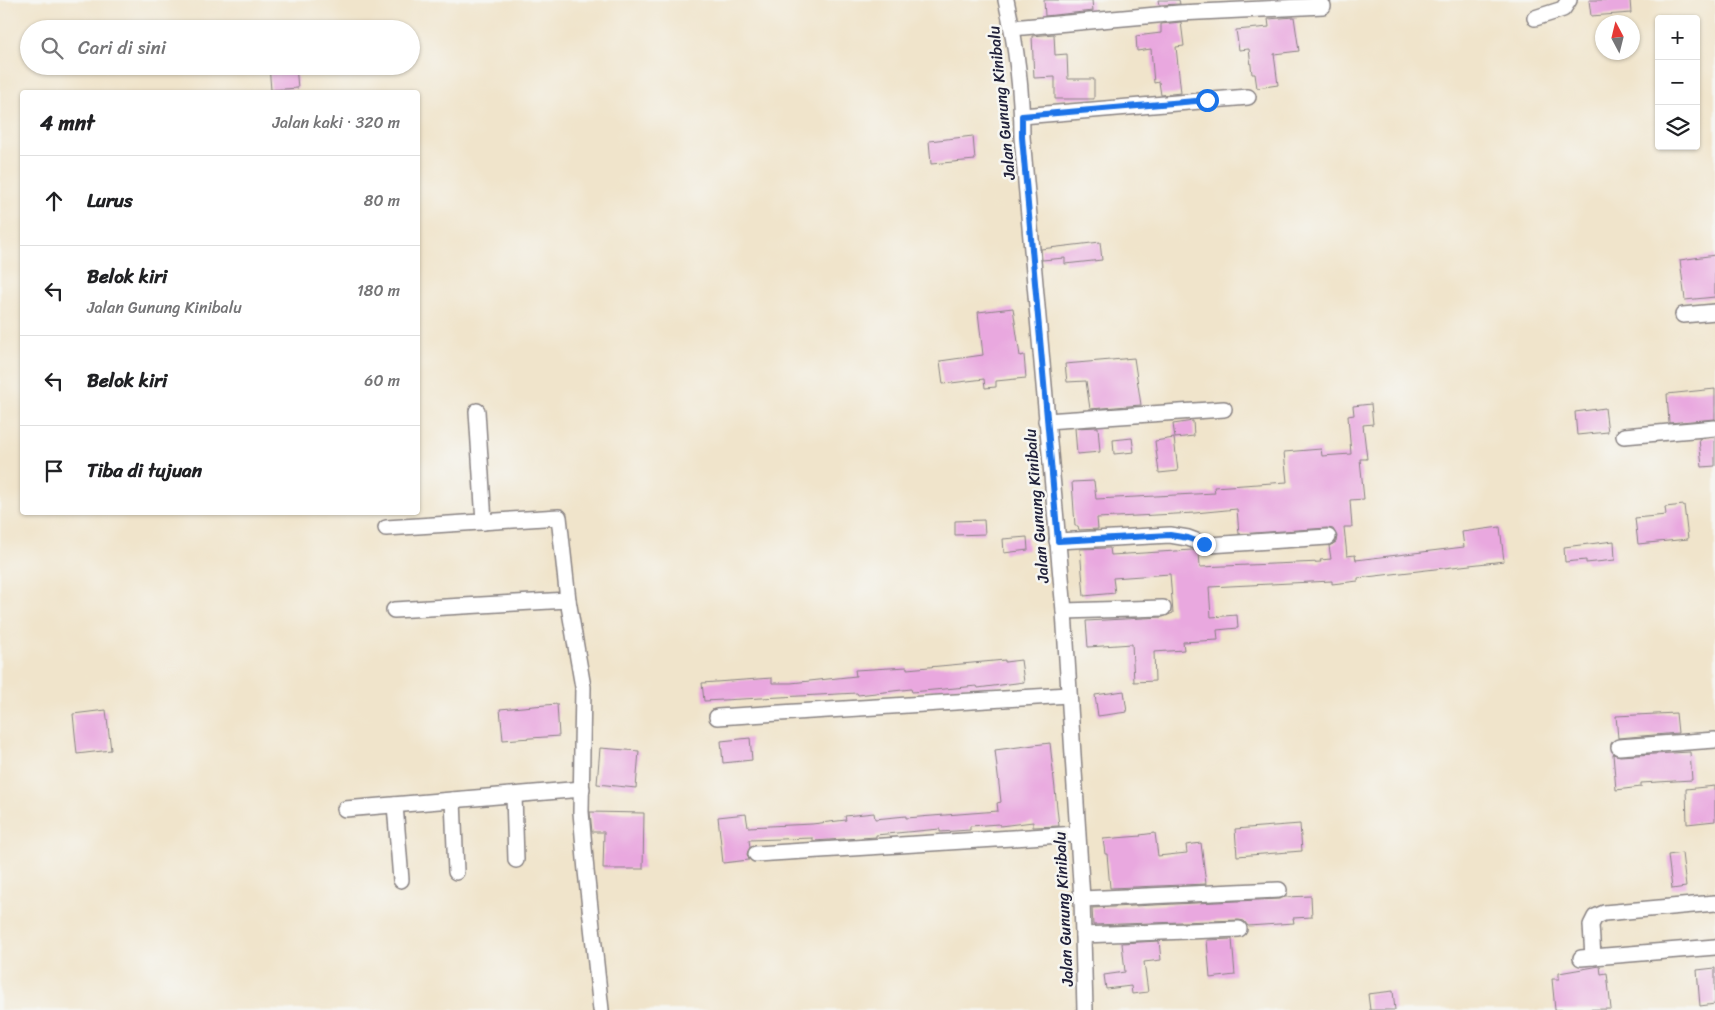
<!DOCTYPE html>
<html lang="id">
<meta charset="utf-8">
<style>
body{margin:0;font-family:Sriracha,sans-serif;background:#f2f2f2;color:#202124}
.controls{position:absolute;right:15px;top:15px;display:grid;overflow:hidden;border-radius:5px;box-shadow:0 1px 4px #0004}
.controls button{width:45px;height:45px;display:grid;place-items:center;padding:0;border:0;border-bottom:1px solid #e0e0e0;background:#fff;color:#202124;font:25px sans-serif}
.compass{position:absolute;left:1595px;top:15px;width:45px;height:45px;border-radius:50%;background:#fff;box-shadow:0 1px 4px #0004;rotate:353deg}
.stop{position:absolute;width:15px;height:15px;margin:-11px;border:4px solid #1a73e8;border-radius:50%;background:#fff}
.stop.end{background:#1a73e8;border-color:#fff;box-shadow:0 1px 5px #0008}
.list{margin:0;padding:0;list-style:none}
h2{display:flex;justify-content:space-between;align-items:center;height:65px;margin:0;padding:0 20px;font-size:21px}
h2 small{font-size:16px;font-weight:400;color:#757577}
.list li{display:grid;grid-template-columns:32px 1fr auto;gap:15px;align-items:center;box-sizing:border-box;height:90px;padding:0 20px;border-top:1px solid #e0e0e0}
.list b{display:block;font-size:19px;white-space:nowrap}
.list p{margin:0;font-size:16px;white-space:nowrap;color:#757577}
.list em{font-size:16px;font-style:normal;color:#757577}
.icon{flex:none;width:28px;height:28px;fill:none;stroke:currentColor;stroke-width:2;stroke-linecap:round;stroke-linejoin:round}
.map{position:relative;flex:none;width:1715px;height:1010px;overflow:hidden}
.search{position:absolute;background:#fff;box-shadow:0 1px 4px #0004;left:20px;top:20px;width:400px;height:55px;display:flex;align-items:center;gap:12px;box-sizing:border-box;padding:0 18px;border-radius:28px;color:#757577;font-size:19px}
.panel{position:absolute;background:#fff;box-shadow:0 1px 4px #0004;left:20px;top:90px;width:400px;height:425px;border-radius:5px}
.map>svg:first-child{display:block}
.building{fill:#e9a8df}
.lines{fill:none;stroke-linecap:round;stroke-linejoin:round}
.minor-casing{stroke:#898383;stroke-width:18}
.minor{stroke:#fff;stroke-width:15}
.route{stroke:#1a73e8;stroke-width:6}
.labels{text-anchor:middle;stroke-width:5;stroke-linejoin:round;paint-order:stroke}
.street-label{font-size:16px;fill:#22223b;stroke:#f6f6f2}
</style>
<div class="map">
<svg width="1715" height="1010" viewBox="0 0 1715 1010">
<rect width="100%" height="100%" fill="#f6f6f2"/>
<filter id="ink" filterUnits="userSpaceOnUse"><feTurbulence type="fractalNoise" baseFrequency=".02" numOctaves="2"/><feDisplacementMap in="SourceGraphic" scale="10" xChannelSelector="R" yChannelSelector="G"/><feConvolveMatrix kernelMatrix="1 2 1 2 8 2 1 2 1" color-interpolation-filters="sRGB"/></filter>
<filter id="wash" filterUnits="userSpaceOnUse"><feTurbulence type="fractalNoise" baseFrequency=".0096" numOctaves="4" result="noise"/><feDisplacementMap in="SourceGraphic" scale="20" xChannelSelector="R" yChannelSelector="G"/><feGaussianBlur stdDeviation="1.12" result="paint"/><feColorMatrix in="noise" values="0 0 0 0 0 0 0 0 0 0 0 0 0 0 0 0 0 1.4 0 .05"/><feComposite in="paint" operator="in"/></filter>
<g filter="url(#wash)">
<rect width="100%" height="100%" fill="#f0e4cb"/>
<g id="blocks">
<!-- building -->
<g class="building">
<path d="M 1044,0 L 1092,0 L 1093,11 L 1045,16 Z"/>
<path d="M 1158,0 L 1179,0 L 1180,4 L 1159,5 Z"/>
<path d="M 1589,0 L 1630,0 L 1631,13 L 1591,16 Z"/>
<path d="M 1294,17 L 1299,51 L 1274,54 L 1278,85 L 1257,88 L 1255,74 L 1252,74 L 1249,49 L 1239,50 L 1236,30 L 1269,27 L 1268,19 Z"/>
<path d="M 1181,22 L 1184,46 L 1176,47 L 1181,93 L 1161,95 L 1159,82 L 1154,83 L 1151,49 L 1137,51 L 1136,36 L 1161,33 L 1161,24 Z"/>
<path d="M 1054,34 L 1055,55 L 1067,54 L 1068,79 L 1094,79 L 1094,99 L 1055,99 L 1055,77 L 1034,78 L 1032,36 Z"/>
<path d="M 269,66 L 296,66 L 298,88 L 271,90 Z"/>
<path d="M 973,136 L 975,160 L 931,164 L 929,141 Z"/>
<path d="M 1100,242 L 1102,260 L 1065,264 L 1065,258 L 1042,260 L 1041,249 Z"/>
<path d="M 1715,255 L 1715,297 L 1685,300 L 1680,260 Z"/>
<path d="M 1013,308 L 1020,356 L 1024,355 L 1026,378 L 996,381 L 996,387 L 985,388 L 984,379 L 943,384 L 940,361 L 983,355 L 978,312 Z"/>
<path d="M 1134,358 L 1141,405 L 1090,409 L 1086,381 L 1067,382 L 1065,364 Z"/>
<path d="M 1715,389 L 1715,419 L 1669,423 L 1667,394 Z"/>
<path d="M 1371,404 L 1373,424 L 1363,425 L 1367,459 L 1360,459 L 1364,499 L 1350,500 L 1352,527 L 1344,527 L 1347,556 L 1355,555 L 1356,560 L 1464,547 L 1462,532 L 1500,527 L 1504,561 L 1358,578 L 1358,581 L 1332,584 L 1332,581 L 1209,587 L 1211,617 L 1237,615 L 1238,628 L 1217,630 L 1218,640 L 1183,642 L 1184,650 L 1154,652 L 1155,681 L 1134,682 L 1132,644 L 1088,647 L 1086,621 L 1163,617 L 1173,613 L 1170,574 L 1113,578 L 1115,593 L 1084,596 L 1080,549 L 1110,548 L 1111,555 L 1192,550 L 1199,552 L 1200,567 L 1321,562 L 1320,560 L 1331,559 L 1329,546 L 1336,542 L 1337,536 L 1333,529 L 1327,528 L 1239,534 L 1237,509 L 1195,513 L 1097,518 L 1098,529 L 1079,530 L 1078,526 L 1075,526 L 1072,482 L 1094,481 L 1096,499 L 1215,493 L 1214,487 L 1287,482 L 1284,452 L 1321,449 L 1322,456 L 1351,454 L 1348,416 L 1354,415 L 1353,406 Z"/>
<path d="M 1605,408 L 1608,432 L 1577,435 L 1575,412 Z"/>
<path d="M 1193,421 L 1194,436 L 1175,438 L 1173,424 Z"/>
<path d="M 1098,427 L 1100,452 L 1077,454 L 1075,428 Z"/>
<path d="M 1715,437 L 1715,466 L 1702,467 L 1699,439 Z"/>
<path d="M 1132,438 L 1134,452 L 1114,454 L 1113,440 Z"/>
<path d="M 1174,438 L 1178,471 L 1159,473 L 1155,441 Z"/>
<path d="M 1684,505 L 1688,539 L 1638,544 L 1635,518 L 1666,515 L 1665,507 Z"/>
<path d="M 984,520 L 985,534 L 955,535 L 955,521 Z"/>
<path d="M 1027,537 L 1028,550 L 1004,553 L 1003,539 Z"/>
<path d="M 1614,541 L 1615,560 L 1586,563 L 1586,560 L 1565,562 L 1564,547 Z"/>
<path d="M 1005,660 L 1005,662 L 1021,660 L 1024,682 L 978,688 L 977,686 L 912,692 L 911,689 L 858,695 L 857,693 L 704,701 L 702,683 L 772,678 L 772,683 L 791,683 L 856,676 L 855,670 L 907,667 L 907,669 Z"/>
<path d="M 1124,691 L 1127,712 L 1098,716 L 1095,695 Z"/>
<path d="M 557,704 L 559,736 L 503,740 L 500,709 Z"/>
<path d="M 106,710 L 111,750 L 77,754 L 73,714 Z"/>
<path d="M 1676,713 L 1678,733 L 1618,738 L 1616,716 Z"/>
<path d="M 750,738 L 752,760 L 723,763 L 721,741 Z"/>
<path d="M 1050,743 L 1059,826 L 1033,827 L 1033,822 L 1000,826 L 999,824 L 970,826 L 970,830 L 940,832 L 940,829 L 907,832 L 876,835 L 876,837 L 813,841 L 813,838 L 749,840 L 750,847 L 747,854 L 749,860 L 723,863 L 718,817 L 746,814 L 748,827 L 812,824 L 846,820 L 845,816 L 874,813 L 875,819 L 906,816 L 906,818 L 998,811 L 997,803 L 1001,802 L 995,750 Z"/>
<path d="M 600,748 L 639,751 L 636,788 L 597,784 Z"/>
<path d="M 1690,752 L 1692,780 L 1641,783 L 1641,787 L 1616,790 L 1613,754 L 1620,756 Z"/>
<path d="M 1715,786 L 1715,821 L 1687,824 L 1686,789 Z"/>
<path d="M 590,812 L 644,813 L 643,869 L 603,869 L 604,832 L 592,832 Z"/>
<path d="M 1300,824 L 1302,851 L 1237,856 L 1235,829 Z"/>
<path d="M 1155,833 L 1158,856 L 1187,853 L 1186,845 L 1201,843 L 1206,884 L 1110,888 L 1107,854 L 1105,854 L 1103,839 L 1141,836 L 1140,835 Z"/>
<path d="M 1682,853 L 1686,887 L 1672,889 L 1668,855 Z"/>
<path d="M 1311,896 L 1312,917 L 1293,918 L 1294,923 L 1248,926 L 1244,921 L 1239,920 L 1093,925 L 1092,908 L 1279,899 L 1285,897 Z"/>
<path d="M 1232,939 L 1235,975 L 1210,978 L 1207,940 Z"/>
<path d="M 1159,941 L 1161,960 L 1144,962 L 1148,992 L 1132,994 L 1131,986 L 1106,989 L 1104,975 L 1125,972 L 1122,943 Z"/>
<path d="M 1600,966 L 1601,974 L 1607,973 L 1611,1009 L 1555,1010 L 1552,979 L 1559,979 L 1559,973 Z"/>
<path d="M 1715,968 L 1715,1004 L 1700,1006 L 1697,970 Z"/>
<path d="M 1393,991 L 1395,1010 L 1370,1010 L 1368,994 Z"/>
</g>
</g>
</g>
<g filter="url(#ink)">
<use href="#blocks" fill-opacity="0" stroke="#898383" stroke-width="1"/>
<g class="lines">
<!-- minor casing -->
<g class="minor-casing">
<g id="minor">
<path d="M 1006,0 C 1016,44 1022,92 1022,137 L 1064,611 L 1082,899 L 1085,1010"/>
<path d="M 1535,18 L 1563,9 L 1569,0"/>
<path d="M 1012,28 L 1179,13 L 1323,6"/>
<path d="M 1022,116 L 1248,97"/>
<path d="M 1683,315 L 1715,312"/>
<path d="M 477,411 L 484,522"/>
<path d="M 1046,421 L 1224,409"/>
<path d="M 1624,436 L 1715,428"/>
<path d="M 386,528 L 559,517 L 568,600"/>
<path d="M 1057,541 L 1170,535 L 1188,538 L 1204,544 L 1210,545 L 1328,537"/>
<path d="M 394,610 L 568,600 L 583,687 L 581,812 L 586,871 L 601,1010"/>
<path d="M 1064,611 L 1163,608"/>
<path d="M 717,717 L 1068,695"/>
<path d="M 1619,747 L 1715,740"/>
<path d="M 514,795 L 516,860"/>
<path d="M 453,800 L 456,872"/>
<path d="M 395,805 L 401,880"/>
<path d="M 345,809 L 582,789"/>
<path d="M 756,854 L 1077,834"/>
<path d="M 1082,899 L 1279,890"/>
<path d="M 1083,935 L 1239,929"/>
<path d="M 1593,957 L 1591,925 L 1595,917 L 1604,913 L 1715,903"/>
<path d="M 1581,958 L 1715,947"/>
</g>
</g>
<!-- minor -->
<use href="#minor" class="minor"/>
</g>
</g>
<g class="lines" filter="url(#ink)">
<!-- route -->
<path class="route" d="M 1204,544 L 1188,538 L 1170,535 L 1058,541 L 1022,137 L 1022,116 L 1207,100"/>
</g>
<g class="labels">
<!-- street labels -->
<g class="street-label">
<text transform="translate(1001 103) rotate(-96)" y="6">Jalan Gunung Kinibalu</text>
<text transform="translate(1036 506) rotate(-95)" y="6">Jalan Gunung Kinibalu</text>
<text transform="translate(1063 909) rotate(-93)" y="6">Jalan Gunung Kinibalu</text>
</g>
</g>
</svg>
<div class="controls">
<button>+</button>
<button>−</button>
<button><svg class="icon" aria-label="layers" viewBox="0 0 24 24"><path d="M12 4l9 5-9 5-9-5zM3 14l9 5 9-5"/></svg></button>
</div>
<svg class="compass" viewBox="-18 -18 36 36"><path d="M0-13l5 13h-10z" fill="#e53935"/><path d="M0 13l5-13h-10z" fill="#757577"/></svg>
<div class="stop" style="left:1207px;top:100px"></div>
<div class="stop end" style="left:1204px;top:544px"></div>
<div class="search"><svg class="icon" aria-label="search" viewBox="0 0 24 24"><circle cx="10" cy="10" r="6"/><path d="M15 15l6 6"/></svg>Cari di sini</div>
<section class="panel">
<h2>4 mnt<small>Jalan kaki · 320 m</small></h2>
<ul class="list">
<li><svg class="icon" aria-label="ahead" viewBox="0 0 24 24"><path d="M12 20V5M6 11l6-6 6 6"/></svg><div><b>Lurus</b></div><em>80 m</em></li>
<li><svg class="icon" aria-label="left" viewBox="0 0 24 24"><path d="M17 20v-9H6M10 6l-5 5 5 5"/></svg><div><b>Belok kiri</b><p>Jalan Gunung Kinibalu</p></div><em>180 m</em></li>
<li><svg class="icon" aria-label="left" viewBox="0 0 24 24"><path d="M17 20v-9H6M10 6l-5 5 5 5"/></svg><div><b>Belok kiri</b></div><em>60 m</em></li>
<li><svg class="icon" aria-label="arrive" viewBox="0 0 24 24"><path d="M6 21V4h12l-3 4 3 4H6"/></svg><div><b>Tiba di tujuan</b></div></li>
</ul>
</section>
</div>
